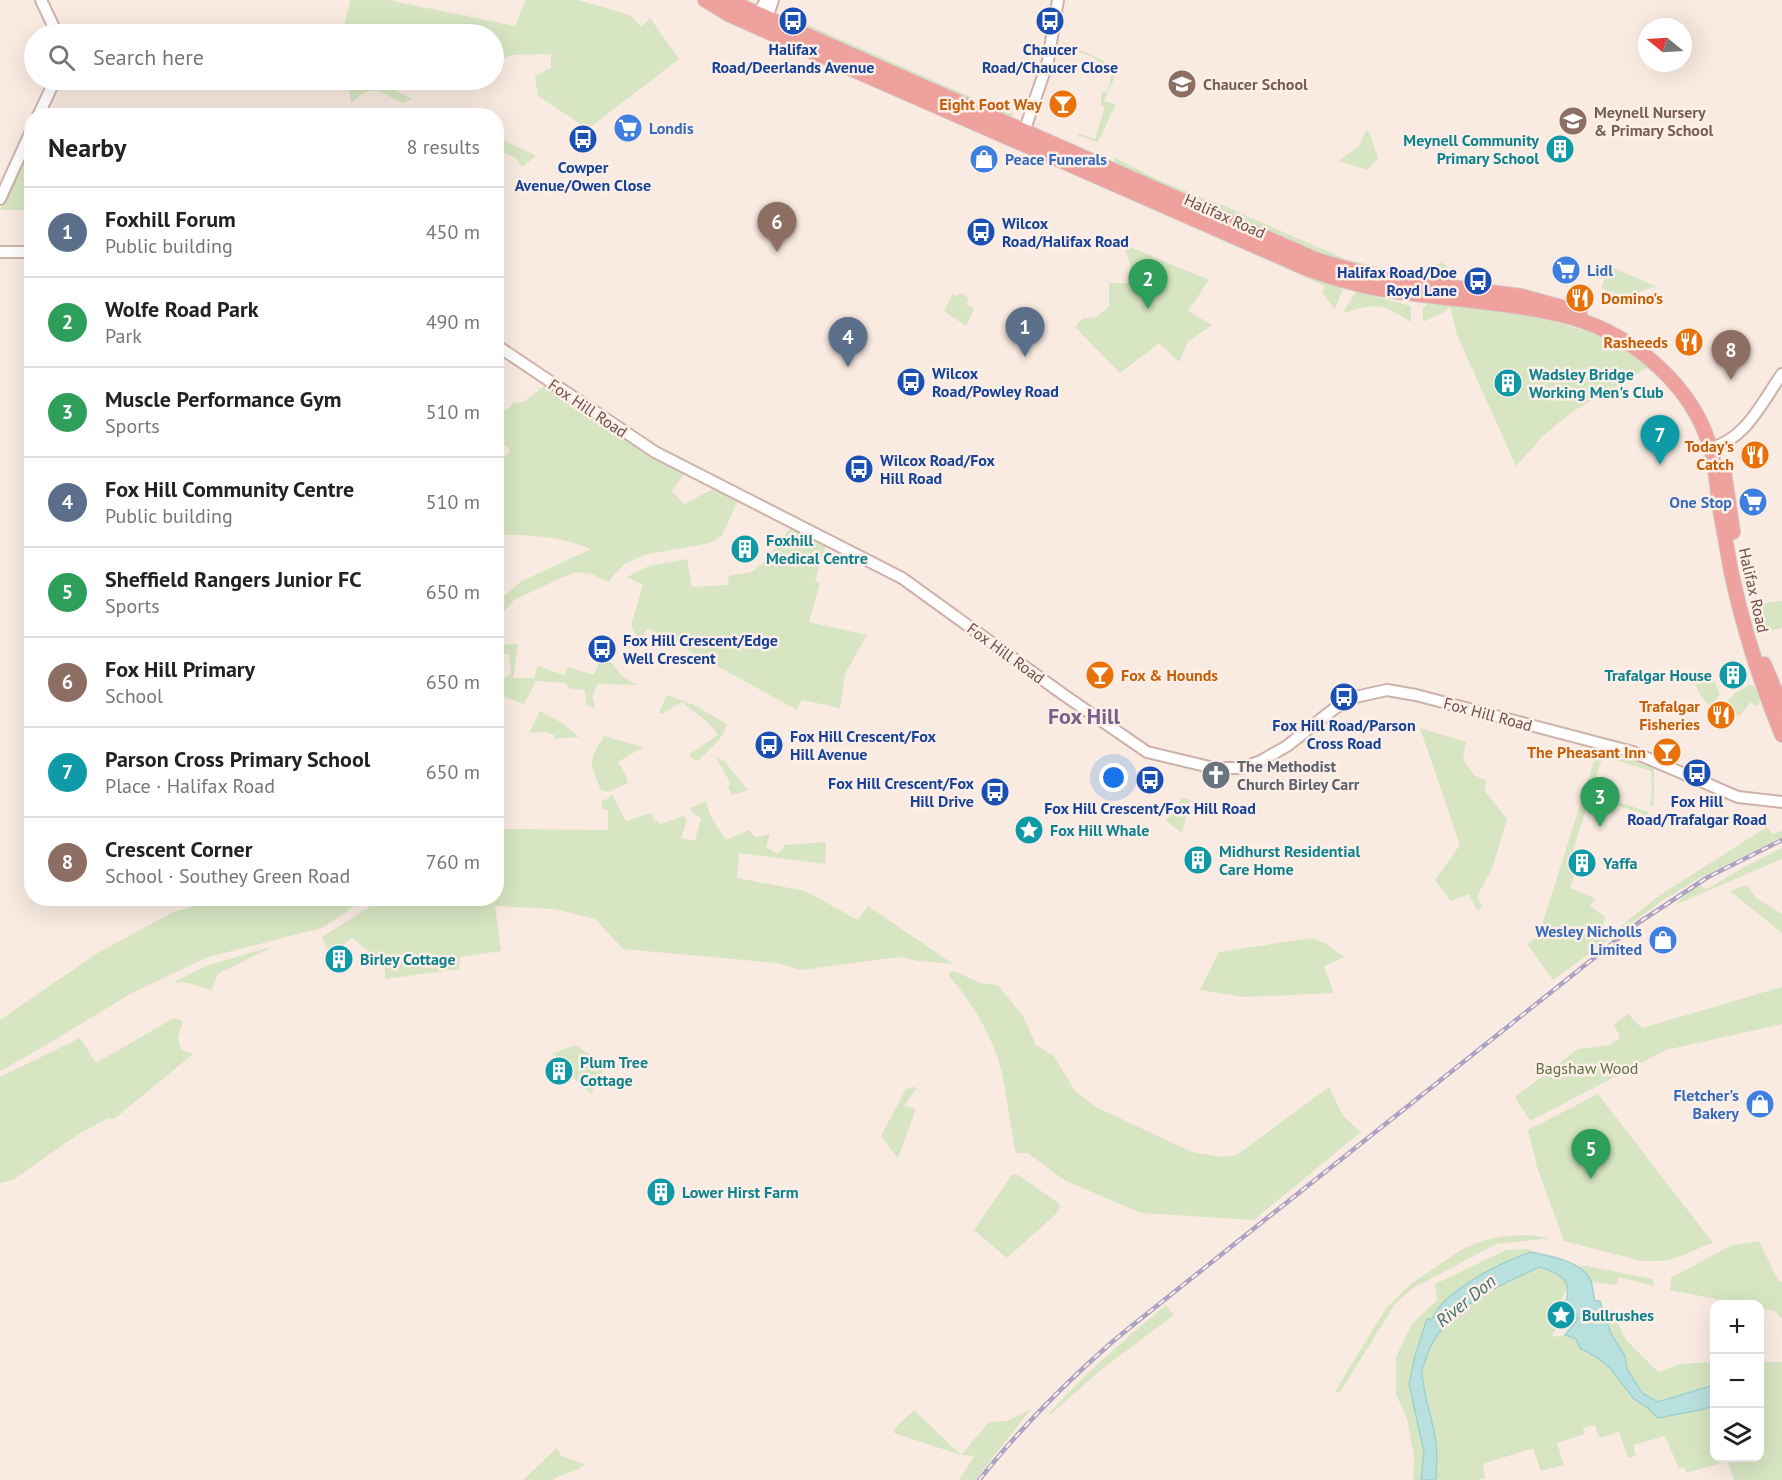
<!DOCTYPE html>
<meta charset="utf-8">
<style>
body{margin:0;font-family:"PT Sans",sans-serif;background:#f2f2f2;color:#222}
.controls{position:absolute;right:18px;bottom:18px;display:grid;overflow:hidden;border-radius:12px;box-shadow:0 6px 24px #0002}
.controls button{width:54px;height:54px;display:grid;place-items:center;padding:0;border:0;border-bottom:2px solid #e0e0e0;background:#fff;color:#222;font:30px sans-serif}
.compass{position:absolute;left:1638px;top:18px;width:54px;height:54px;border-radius:50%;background:#fff;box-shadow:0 6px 24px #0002;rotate:288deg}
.you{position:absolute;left:1114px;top:778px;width:21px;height:21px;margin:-15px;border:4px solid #fff;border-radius:50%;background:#1a73e8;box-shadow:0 0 0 9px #1a73e833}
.badge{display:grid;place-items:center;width:39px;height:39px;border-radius:50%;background:#b45309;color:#fff;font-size:20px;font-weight:700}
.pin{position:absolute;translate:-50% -50px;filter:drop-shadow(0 2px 3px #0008)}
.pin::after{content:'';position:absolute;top:32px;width:21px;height:18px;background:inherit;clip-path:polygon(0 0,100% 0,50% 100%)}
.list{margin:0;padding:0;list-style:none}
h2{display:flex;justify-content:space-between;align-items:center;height:78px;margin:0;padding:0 24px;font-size:26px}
h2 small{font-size:20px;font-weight:400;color:#767676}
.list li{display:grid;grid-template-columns:39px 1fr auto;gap:18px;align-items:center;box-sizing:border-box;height:90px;padding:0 24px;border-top:2px solid #e0e0e0}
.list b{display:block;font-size:22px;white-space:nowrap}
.list p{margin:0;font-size:20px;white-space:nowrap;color:#767676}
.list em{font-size:20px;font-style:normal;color:#767676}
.icon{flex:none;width:33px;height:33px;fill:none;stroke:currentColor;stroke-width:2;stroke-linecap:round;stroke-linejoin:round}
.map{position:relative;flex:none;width:1782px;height:1480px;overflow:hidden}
.search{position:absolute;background:#fff;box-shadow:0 6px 24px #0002;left:24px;top:24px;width:480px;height:66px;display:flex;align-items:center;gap:15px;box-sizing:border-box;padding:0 21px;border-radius:33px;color:#767676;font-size:22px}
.panel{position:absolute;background:#fff;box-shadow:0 6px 24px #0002;left:24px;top:108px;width:480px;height:798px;border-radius:24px}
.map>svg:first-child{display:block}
.green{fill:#d7e5c2}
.water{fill:#b8e0de;stroke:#9fd1ce;stroke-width:1.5}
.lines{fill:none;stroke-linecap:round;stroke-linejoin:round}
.secondary-casing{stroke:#ceb2aa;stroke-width:14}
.highway-casing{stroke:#d4cac9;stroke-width:16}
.secondary{stroke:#fff;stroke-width:10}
.highway{stroke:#eea19d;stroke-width:14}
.rail-casing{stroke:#aca2c1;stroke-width:4.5}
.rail{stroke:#fdefe7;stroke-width:2;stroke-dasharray:7;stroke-linecap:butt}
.labels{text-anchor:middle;stroke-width:5;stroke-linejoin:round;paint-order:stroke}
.transit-label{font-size:16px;font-weight:bold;fill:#164399;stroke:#fdefe7}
.education-label{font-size:16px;font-weight:bold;fill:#785e54;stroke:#fdefe7;text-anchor:start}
.food-label{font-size:16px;font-weight:bold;fill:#c56008;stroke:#fdefe7;text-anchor:end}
.shop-label{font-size:16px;font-weight:bold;fill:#366cbe;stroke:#fdefe7;text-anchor:start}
.culture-label{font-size:16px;font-weight:bold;fill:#0d838f;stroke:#fdefe7;text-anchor:start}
.street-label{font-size:16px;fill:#6e504b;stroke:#fdefe7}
.worship-label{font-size:16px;font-weight:bold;fill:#5b616d;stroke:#fdefe7;text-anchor:start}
.park-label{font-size:16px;fill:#5c7344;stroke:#fdefe7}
.water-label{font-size:18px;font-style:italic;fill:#417270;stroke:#fdefe7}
.district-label{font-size:22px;font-weight:bold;fill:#75638b;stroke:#fdefe7}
</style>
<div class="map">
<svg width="1782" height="1480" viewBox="0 0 1782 1480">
<rect width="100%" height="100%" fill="#f9ebe1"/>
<!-- green -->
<g class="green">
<path d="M 350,0 L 388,0 L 515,26 L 526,0 L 578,0 L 630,15 L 641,27 L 650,18 L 679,59 L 588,129 L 538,96 L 535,76 L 551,68 L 551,54 L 512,55 L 494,61 L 494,34 L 342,34 Z"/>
<path d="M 795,19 L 1007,113 L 1013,113 L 1011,119 L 812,34 L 794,22 Z"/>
<path d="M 1061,41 L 1119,68 L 1104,101 L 1116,104 L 1098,142 L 1078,136 L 1079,134 L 1095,139 L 1105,107 L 1101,105 L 1101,91 L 1107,93 C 1110,82 1113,75 1109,64 L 1104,66 C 1093,53 1073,53 1061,41 Z"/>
<path d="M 348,80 L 383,80 L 382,83 L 412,99 L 403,103 C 378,91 373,82 351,103 Z"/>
<path d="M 1366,131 L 1369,132 L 1378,158 L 1367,170 L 1338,161 L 1358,147 Z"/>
<path d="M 497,137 L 536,156 L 522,167 L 516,158 L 497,149 Z"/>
<path d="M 27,149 L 31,150 L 29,210 L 0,210 Z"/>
<path d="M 1115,158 L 1165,183 L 1224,206 L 1345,259 L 1386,269 L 1425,271 L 1443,261 L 1442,264 L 1446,265 C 1448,270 1447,273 1443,277 L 1436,278 L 1436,280 L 1351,267 L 1290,244 L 1112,164 Z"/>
<path d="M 1100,186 L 1110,188 L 1339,285 L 1342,291 L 1335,309 L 1322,293 L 1325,286 Z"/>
<path d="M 1123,244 L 1209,280 L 1188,311 L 1212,325 L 1188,342 L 1179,362 L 1159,343 L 1120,373 L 1075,327 L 1083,318 L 1097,317 L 1109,306 L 1109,283 L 1128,283 L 1133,273 Z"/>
<path d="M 1610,266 L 1657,287 C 1647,288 1638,291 1632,300 L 1601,288 Z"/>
<path d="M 1358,292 L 1411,306 L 1411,322 C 1381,303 1377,303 1343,313 L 1354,294 Z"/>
<path d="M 961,293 L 969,298 L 966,304 L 974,309 L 966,326 L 944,311 L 953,294 L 957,296 Z"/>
<path d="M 1427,304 C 1489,307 1563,317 1619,345 C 1630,350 1640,359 1650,366 L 1572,412 L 1545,434 L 1516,466 L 1457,335 L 1450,306 L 1446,311 L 1423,322 L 1423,308 Z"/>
<path d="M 546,385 L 684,474 L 672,491 L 684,504 L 715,488 L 733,498 L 737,503 L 722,535 L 710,543 L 644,555 L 624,564 L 608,582 L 592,574 L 577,572 L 563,577 L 514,600 L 502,614 L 497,613 L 497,602 L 522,581 L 591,549 C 561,537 529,534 497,535 L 497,466 L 511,450 L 497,438 L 502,431 L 500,411 L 507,409 L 513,403 L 523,402 Z"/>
<path d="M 791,527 L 823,542 L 826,546 L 815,580 L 820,583 L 809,622 L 867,635 L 845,674 L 840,708 L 802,700 L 797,710 L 648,628 L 641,637 L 636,635 L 631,625 L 643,585 L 627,577 L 649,566 L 687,559 L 692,587 L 729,585 L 728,576 L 752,572 L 763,563 Z"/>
<path d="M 1782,601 L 1782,628 L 1762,633 L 1757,604 Z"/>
<path d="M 518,644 L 513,678 L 534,678 L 538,666 L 564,675 L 568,667 L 594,675 L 603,653 L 622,676 L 637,685 L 598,684 L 592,696 L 596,709 L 586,705 L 585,690 L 570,689 L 566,683 L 536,681 L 524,704 L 505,697 L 497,713 L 497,681 L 502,681 L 511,673 L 509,654 L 497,654 L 497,645 Z"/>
<path d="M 1712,675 L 1720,695 L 1710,706 L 1700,695 L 1693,680 Z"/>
<path d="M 1749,685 L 1755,687 L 1760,703 L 1755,706 L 1751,702 L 1739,716 L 1733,714 L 1723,706 L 1735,693 Z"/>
<path d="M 667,695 L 694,705 L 725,723 L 727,726 L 719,740 L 698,761 L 690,757 L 690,754 L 718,735 C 709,720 694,713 682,702 L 662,714 L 659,713 Z"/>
<path d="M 540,711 L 562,723 L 579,737 L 555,739 L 554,735 L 545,732 L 529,733 Z"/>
<path d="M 1420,728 L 1466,742 L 1463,759 L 1474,775 L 1487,781 L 1484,790 L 1507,819 L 1492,869 L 1477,896 L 1482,907 L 1477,910 L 1469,894 L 1451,901 L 1435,880 L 1460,845 Z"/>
<path d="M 604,736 L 643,747 L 618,762 L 626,776 L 628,783 L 608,792 L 601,790 C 590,761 587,764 604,736 Z"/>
<path d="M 1589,744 L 1620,751 L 1654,766 L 1654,806 L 1650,806 L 1652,793 L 1651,771 L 1603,756 L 1590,793 L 1649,812 L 1642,828 L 1641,813 L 1590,797 L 1569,863 L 1577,866 L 1570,888 L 1596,899 L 1590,906 L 1605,917 L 1602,932 L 1611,934 L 1660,895 L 1767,827 L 1772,834 L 1782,831 L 1782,837 L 1701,877 L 1662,901 L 1553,980 L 1527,944 L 1538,937 L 1596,755 L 1586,752 Z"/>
<path d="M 715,756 L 724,761 L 748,790 L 732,795 L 728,786 L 731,784 Z"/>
<path d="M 612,794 L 626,821 L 651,813 L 655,822 L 658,821 L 660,824 L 684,816 L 687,820 L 681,838 L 695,841 L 701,818 L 694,814 L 690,808 L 706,801 L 710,815 L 726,840 L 749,830 L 755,837 L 770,834 L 766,847 L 778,854 L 785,845 L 826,842 L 825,864 L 739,853 L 737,878 L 805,891 L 858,920 L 868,906 L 953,964 L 919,961 L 899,957 L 801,970 L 777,963 L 623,949 L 595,919 L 554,909 L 495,906 L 501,951 L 460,957 L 459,969 L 385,979 L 385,964 L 352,938 L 329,955 L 322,937 L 382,899 L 496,898 L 497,829 L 608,830 L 608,810 L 602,809 L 602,800 L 608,799 Z"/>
<path d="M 1182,798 L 1191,800 L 1182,833 L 1166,821 Z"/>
<path d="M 1782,848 L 1782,859 L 1675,905 L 1690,890 L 1701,886 L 1707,889 L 1746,866 Z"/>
<path d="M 1747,885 L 1755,897 L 1782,914 L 1782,933 L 1730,891 Z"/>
<path d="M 218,899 L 365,899 L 322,928 L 208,957 L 130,994 L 43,1047 L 0,1071 L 0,1020 L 96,954 L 171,913 Z"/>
<path d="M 1312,938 L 1325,943 L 1345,957 L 1324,966 L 1334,993 L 1245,997 L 1200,990 L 1219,952 Z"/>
<path d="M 274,946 L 218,974 L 211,990 L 188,983 L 173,982 L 209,965 Z"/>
<path d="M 953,971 L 981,983 L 998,985 L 1023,1016 L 1036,1045 L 1054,1056 L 1075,1091 L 1098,1108 L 1192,1152 L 1220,1157 L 1237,1155 L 1329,1087 L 1343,1116 L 1361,1132 L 1254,1220 L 1141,1213 L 1064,1180 L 1028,1153 L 1016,1153 C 1010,1127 1008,1101 1002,1074 C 996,1042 971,1000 949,976 L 949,972 Z"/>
<path d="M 1782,987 L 1782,1024 L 1666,1050 L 1530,1121 L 1515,1097 L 1578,1049 L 1610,1045 L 1620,1038 L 1614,1024 L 1628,1014 L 1642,1028 Z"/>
<path d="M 174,1018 L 183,1021 L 178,1038 L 181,1049 L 193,1054 L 114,1119 L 108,1118 L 77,1135 L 13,1180 L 0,1183 L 0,1077 L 80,1038 L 96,1063 Z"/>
<path d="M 575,1045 L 600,1060 L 603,1071 L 591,1094 C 582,1085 565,1074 566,1060 L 552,1054 Z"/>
<path d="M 913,1087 L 917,1088 L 904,1106 L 916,1109 L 898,1158 L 881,1136 L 906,1089 Z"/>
<path d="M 1598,1094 L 1713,1243 C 1701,1246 1692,1252 1681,1256 C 1669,1261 1654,1262 1641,1261 L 1564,1241 L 1537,1167 L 1528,1130 Z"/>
<path d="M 1012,1175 L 1018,1175 L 1057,1202 L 1060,1206 L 1058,1212 L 1007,1258 L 974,1230 Z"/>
<path d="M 1527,1235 L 1550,1238 L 1496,1244 L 1413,1288 L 1395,1304 L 1340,1392 L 1334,1393 L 1387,1307 L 1411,1284 L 1464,1248 L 1485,1240 L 1505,1236 Z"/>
<path d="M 1759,1241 L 1779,1282 L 1782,1281 L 1782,1319 L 1775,1311 L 1760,1308 L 1760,1304 L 1742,1304 L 1670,1290 L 1671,1278 L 1730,1246 Z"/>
<path d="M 1528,1249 L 1531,1252 L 1512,1258 L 1471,1282 L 1447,1299 L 1430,1320 L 1427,1320 L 1415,1356 L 1409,1384 L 1424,1452 L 1421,1480 L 1413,1480 L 1414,1457 L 1407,1419 L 1396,1394 L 1396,1357 L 1412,1324 L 1437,1300 L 1435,1284 L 1506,1250 Z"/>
<path d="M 1540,1266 L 1558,1274 L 1568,1287 L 1555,1311 L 1559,1322 L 1552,1337 L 1565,1335 L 1576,1339 L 1580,1348 L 1604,1313 L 1614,1316 L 1627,1341 L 1658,1372 L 1680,1364 L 1714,1362 L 1714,1458 L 1760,1458 L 1760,1362 L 1782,1362 L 1782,1480 L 1734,1480 L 1728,1461 L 1686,1473 L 1684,1467 L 1679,1469 L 1665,1436 L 1633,1445 L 1636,1456 L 1628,1458 L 1619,1432 L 1599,1438 L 1595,1425 L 1583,1428 L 1584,1434 L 1557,1443 L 1564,1465 L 1541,1471 L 1533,1448 L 1483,1464 L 1485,1478 L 1475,1480 L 1436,1480 C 1436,1468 1438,1455 1436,1443 C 1433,1419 1423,1396 1422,1372 C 1422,1367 1424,1363 1426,1358 C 1441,1310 1497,1286 1540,1266 Z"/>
<path d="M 1587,1266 L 1653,1279 L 1654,1286 L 1619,1277 L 1616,1285 L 1591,1282 L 1587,1275 L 1577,1267 Z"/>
<path d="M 1166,1305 L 1174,1315 L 1102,1369 L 1051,1414 L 1047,1416 C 1083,1375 1124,1340 1166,1305 Z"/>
<path d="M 1031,1409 L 975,1480 L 959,1480 L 974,1456 L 961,1455 L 894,1433 L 896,1427 L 914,1410 L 961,1455 L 989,1422 L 1007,1421 Z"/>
<path d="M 557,1448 L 561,1456 L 585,1464 C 573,1475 562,1472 553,1480 L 523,1480 Z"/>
</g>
<!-- water -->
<path class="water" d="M 1531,1252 C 1549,1256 1583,1261 1591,1281 C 1593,1287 1593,1294 1595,1301 L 1600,1301 L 1611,1334 L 1625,1356 L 1627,1369 L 1642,1393 L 1658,1402 L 1714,1385 L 1714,1404 L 1705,1409 L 1658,1418 L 1648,1408 L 1634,1399 L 1610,1368 L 1598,1358 L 1580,1348 L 1576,1339 L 1565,1335 L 1579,1318 L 1570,1319 L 1562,1325 L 1559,1322 L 1563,1315 L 1562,1312 C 1574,1286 1567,1275 1540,1267 C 1497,1286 1441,1310 1426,1358 C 1424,1363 1422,1367 1422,1372 C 1423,1396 1433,1419 1436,1443 C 1438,1455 1436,1468 1436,1480 L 1421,1480 L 1424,1452 L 1409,1384 L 1415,1356 L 1427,1319 L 1431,1320 C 1436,1312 1441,1303 1448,1298 C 1472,1278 1502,1262 1531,1252 Z"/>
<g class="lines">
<!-- secondary casing -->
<g class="secondary-casing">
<g id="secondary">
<path d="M 41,0 L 57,34"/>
<path d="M 758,14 L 766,0"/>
<path d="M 767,18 L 773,0"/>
<path d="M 38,116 L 55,80"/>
<path d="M 1022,138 L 1048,61 L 1058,0"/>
<path d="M 0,199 L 32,129"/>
<path d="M 0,252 L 32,252"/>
<path d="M 496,345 L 655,452 L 902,578 L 1064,695 L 1147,752 L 1214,768 L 1241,768 L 1259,762 L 1287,746 L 1335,708 L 1355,697 L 1387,690 L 1416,695 L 1633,752 L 1738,797 L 1782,802"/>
<path d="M 1711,448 C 1746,439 1762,402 1782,374"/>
</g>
</g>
<!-- highway casing -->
<g class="highway-casing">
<g id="highway">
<path d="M 705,0 L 728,14 L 815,53 L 1310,270 C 1333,278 1356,285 1380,289 C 1444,300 1510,301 1573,318 C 1635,336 1694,387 1711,450 C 1716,468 1717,486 1719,504 C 1723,526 1727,549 1731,571 C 1743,628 1760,681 1782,735"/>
<path d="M 727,0 L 1317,260 L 1380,278 L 1521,296 L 1580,312"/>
<path d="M 1724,471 L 1733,532"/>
<path d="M 1764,664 L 1782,707"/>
</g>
</g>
<!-- secondary -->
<use href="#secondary" class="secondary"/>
<!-- highway -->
<use href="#highway" class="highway"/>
<!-- rail casing -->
<g class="rail-casing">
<path id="rail" d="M 979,1480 C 1019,1430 1063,1385 1111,1343 C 1131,1326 1152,1310 1173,1293 L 1638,923 L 1708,877 L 1782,840"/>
</g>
<!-- rail -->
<use href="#rail" class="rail"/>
</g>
<!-- icons -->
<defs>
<g id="bus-disc" transform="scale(1.5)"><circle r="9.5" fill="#1a4fb4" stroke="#fdefe7"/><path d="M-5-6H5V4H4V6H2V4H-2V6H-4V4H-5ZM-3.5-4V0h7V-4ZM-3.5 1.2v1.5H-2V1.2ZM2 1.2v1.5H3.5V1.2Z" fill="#fff"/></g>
<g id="school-disc" transform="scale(1.5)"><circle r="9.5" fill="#8d6e63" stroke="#fdefe7"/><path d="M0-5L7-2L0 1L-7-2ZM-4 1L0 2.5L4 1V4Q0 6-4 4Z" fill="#fff"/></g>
<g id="bar-disc" transform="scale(1.5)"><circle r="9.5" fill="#e8710a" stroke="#fdefe7"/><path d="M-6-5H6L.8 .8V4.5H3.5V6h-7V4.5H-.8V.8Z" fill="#fff"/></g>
<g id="supermarket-disc" transform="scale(1.5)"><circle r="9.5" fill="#3f7fe0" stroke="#fdefe7"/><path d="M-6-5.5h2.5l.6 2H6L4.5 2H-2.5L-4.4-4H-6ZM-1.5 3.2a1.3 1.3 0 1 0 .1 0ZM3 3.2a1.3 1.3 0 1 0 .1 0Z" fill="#fff"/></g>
<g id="building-disc" transform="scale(1.5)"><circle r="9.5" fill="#0f9aa8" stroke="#fdefe7"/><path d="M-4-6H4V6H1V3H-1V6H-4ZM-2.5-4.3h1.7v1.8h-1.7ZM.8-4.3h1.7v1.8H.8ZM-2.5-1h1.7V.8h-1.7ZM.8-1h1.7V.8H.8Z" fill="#fff"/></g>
<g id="shop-disc" transform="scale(1.5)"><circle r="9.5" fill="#3f7fe0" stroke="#fdefe7"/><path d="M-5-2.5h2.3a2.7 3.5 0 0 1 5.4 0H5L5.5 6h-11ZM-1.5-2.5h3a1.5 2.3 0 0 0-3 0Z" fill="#fff"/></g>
<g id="restaurant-disc" transform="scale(1.5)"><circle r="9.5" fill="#e8710a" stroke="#fdefe7"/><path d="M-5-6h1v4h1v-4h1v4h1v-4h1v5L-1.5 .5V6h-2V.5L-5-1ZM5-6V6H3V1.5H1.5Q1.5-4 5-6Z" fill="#fff"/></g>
<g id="church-disc" transform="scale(1.5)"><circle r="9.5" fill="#6b7280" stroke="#fdefe7"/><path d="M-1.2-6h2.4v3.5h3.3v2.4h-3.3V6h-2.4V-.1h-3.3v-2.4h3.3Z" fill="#fff"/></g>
<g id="sight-disc" transform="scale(1.5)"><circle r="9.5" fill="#0f9aa8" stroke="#fdefe7"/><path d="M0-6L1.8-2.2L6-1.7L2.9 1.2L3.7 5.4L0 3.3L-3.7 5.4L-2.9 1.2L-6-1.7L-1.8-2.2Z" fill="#fff"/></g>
</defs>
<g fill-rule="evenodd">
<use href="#bus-disc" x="793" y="21"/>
<use href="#bus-disc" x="1050" y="21"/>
<use href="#school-disc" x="1182" y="84"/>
<use href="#bar-disc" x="1063" y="104"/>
<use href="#school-disc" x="1573" y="121"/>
<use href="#supermarket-disc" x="628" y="128"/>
<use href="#bus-disc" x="583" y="139"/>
<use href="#building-disc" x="1560" y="149"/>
<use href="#shop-disc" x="984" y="159"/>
<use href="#bus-disc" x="981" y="232"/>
<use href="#supermarket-disc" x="1566" y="270"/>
<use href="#bus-disc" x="1478" y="281"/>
<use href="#restaurant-disc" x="1580" y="298"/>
<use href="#restaurant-disc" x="1689" y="342"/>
<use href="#bus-disc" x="911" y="382"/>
<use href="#building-disc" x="1508" y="383"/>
<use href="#restaurant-disc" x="1755" y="455"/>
<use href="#bus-disc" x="859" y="469"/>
<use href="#supermarket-disc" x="1753" y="502"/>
<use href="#building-disc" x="745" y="549"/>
<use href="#bus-disc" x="602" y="649"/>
<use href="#bar-disc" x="1100" y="675"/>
<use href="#building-disc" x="1733" y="675"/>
<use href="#bus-disc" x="1344" y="697"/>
<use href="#restaurant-disc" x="1721" y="715"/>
<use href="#bus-disc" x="769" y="745"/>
<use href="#bar-disc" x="1667" y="752"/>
<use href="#bus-disc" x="1697" y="773"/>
<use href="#church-disc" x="1216" y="775"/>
<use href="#bus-disc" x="1150" y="780"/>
<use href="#bus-disc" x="995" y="792"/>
<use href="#sight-disc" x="1029" y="830"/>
<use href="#building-disc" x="1198" y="860"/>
<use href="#building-disc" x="1582" y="863"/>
<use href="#shop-disc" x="1663" y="940"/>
<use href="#building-disc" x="339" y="959"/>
<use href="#building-disc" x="559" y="1071"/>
<use href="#shop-disc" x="1760" y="1104"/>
<use href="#building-disc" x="661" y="1192"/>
<use href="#sight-disc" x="1561" y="1315"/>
</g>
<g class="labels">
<!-- transit labels -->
<g class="transit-label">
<text x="793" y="55">Halifax<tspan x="793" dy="18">Road/Deerlands Avenue</tspan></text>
<text x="1050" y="55">Chaucer<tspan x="1050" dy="18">Road/Chaucer Close</tspan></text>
<text x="583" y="173">Cowper<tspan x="583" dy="18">Avenue/Owen Close</tspan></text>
<text x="1002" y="229" text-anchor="start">Wilcox<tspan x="1002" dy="18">Road/Halifax Road</tspan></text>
<text x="1457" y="278" text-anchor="end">Halifax Road/Doe<tspan x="1457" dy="18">Royd Lane</tspan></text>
<text x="932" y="379" text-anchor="start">Wilcox<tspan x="932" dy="18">Road/Powley Road</tspan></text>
<text x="880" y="466" text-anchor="start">Wilcox Road/Fox<tspan x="880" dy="18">Hill Road</tspan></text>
<text x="623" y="646" text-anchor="start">Fox Hill Crescent/Edge<tspan x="623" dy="18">Well Crescent</tspan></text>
<text x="1344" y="731">Fox Hill Road/Parson<tspan x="1344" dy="18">Cross Road</tspan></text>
<text x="790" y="742" text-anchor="start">Fox Hill Crescent/Fox<tspan x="790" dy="18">Hill Avenue</tspan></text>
<text x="974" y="789" text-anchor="end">Fox Hill Crescent/Fox<tspan x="974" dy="18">Hill Drive</tspan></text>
<text x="1697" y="807">Fox Hill<tspan x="1697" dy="18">Road/Trafalgar Road</tspan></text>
<text x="1150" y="814">Fox Hill Crescent/Fox Hill Road</text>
</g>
<!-- education labels -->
<g class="education-label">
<text x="1203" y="90">Chaucer School</text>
<text x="1594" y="118">Meynell Nursery<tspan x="1594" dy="18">&amp; Primary School</tspan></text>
</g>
<!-- food labels -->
<g class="food-label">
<text x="1042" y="110">Eight Foot Way</text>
<text x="1601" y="304" text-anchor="start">Domino's</text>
<text x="1668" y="348">Rasheeds</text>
<text x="1734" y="452">Today's<tspan x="1734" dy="18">Catch</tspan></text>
<text x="1121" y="681" text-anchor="start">Fox &amp; Hounds</text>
<text x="1700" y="712">Trafalgar<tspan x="1700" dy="18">Fisheries</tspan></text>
<text x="1646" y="758">The Pheasant Inn</text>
</g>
<!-- shop labels -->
<g class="shop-label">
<text x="649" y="134">Londis</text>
<text x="1005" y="165">Peace Funerals</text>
<text x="1587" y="276">Lidl</text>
<text x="1732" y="508" text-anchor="end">One Stop</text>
<text x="1642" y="937" text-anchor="end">Wesley Nicholls<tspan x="1642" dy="18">Limited</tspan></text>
<text x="1739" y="1101" text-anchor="end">Fletcher's<tspan x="1739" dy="18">Bakery</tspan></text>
</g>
<!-- culture labels -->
<g class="culture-label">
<text x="1539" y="146" text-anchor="end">Meynell Community<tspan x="1539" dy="18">Primary School</tspan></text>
<text x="1529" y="380">Wadsley Bridge<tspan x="1529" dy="18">Working Men's Club</tspan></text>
<text x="766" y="546">Foxhill<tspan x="766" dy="18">Medical Centre</tspan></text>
<text x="1712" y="681" text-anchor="end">Trafalgar House</text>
<text x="1050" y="836">Fox Hill Whale</text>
<text x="1219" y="857">Midhurst Residential<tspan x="1219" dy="18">Care Home</tspan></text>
<text x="1603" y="869">Yaffa</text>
<text x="360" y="965">Birley Cottage</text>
<text x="580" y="1068">Plum Tree<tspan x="580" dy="18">Cottage</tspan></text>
<text x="682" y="1198">Lower Hirst Farm</text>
<text x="1582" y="1321">Bullrushes</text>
</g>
<!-- street labels -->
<g class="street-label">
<text transform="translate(1225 216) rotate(24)" y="6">Halifax Road</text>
<text transform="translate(588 408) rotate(34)" y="6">Fox Hill Road</text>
<text transform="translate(1754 590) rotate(77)" y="6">Halifax Road</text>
<text transform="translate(1006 653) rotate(36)" y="6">Fox Hill Road</text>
<text transform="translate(1488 714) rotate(15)" y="6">Fox Hill Road</text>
</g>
<!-- worship labels -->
<g class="worship-label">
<text x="1237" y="772">The Methodist<tspan x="1237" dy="18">Church Birley Carr</tspan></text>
</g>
<!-- park labels -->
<g class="park-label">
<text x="1587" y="1074">Bagshaw Wood</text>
</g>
<!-- water labels -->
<g class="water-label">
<text transform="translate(1466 1301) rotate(-39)" y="6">River Don</text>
</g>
<!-- district labels -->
<g class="district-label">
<text x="1084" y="724">Fox Hill</text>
</g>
</g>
</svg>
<div class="controls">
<button>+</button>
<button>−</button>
<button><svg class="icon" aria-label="layers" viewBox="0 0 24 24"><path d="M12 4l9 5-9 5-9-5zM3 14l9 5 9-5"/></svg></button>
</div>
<svg class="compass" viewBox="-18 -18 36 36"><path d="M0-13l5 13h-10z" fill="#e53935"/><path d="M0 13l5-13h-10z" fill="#767676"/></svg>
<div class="you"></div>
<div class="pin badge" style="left:1025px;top:357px;background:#5c6f8a">1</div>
<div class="pin badge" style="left:1148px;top:309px;background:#2e9e5b">2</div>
<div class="pin badge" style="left:1600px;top:827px;background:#2e9e5b">3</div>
<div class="pin badge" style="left:848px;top:367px;background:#5c6f8a">4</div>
<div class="pin badge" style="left:1591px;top:1179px;background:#2e9e5b">5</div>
<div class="pin badge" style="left:777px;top:252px;background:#8d6e63">6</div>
<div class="pin badge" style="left:1660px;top:465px;background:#0f9aa8">7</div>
<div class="pin badge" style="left:1731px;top:380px;background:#8d6e63">8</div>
<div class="search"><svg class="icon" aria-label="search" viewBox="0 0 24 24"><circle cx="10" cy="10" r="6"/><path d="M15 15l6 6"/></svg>Search here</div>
<section class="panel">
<h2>Nearby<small>8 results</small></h2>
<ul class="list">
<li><span class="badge" style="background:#5c6f8a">1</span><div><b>Foxhill Forum</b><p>Public building</p></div><em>450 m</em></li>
<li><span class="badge" style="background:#2e9e5b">2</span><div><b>Wolfe Road Park</b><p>Park</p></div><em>490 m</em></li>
<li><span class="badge" style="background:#2e9e5b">3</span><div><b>Muscle Performance Gym</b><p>Sports</p></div><em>510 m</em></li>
<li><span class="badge" style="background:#5c6f8a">4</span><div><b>Fox Hill Community Centre</b><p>Public building</p></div><em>510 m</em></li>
<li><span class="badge" style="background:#2e9e5b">5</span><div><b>Sheffield Rangers Junior FC</b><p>Sports</p></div><em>650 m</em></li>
<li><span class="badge" style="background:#8d6e63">6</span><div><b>Fox Hill Primary</b><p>School</p></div><em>650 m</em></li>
<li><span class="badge" style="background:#0f9aa8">7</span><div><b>Parson Cross Primary School</b><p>Place · Halifax Road</p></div><em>650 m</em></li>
<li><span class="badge" style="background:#8d6e63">8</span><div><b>Crescent Corner</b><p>School · Southey Green Road</p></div><em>760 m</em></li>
</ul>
</section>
</div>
